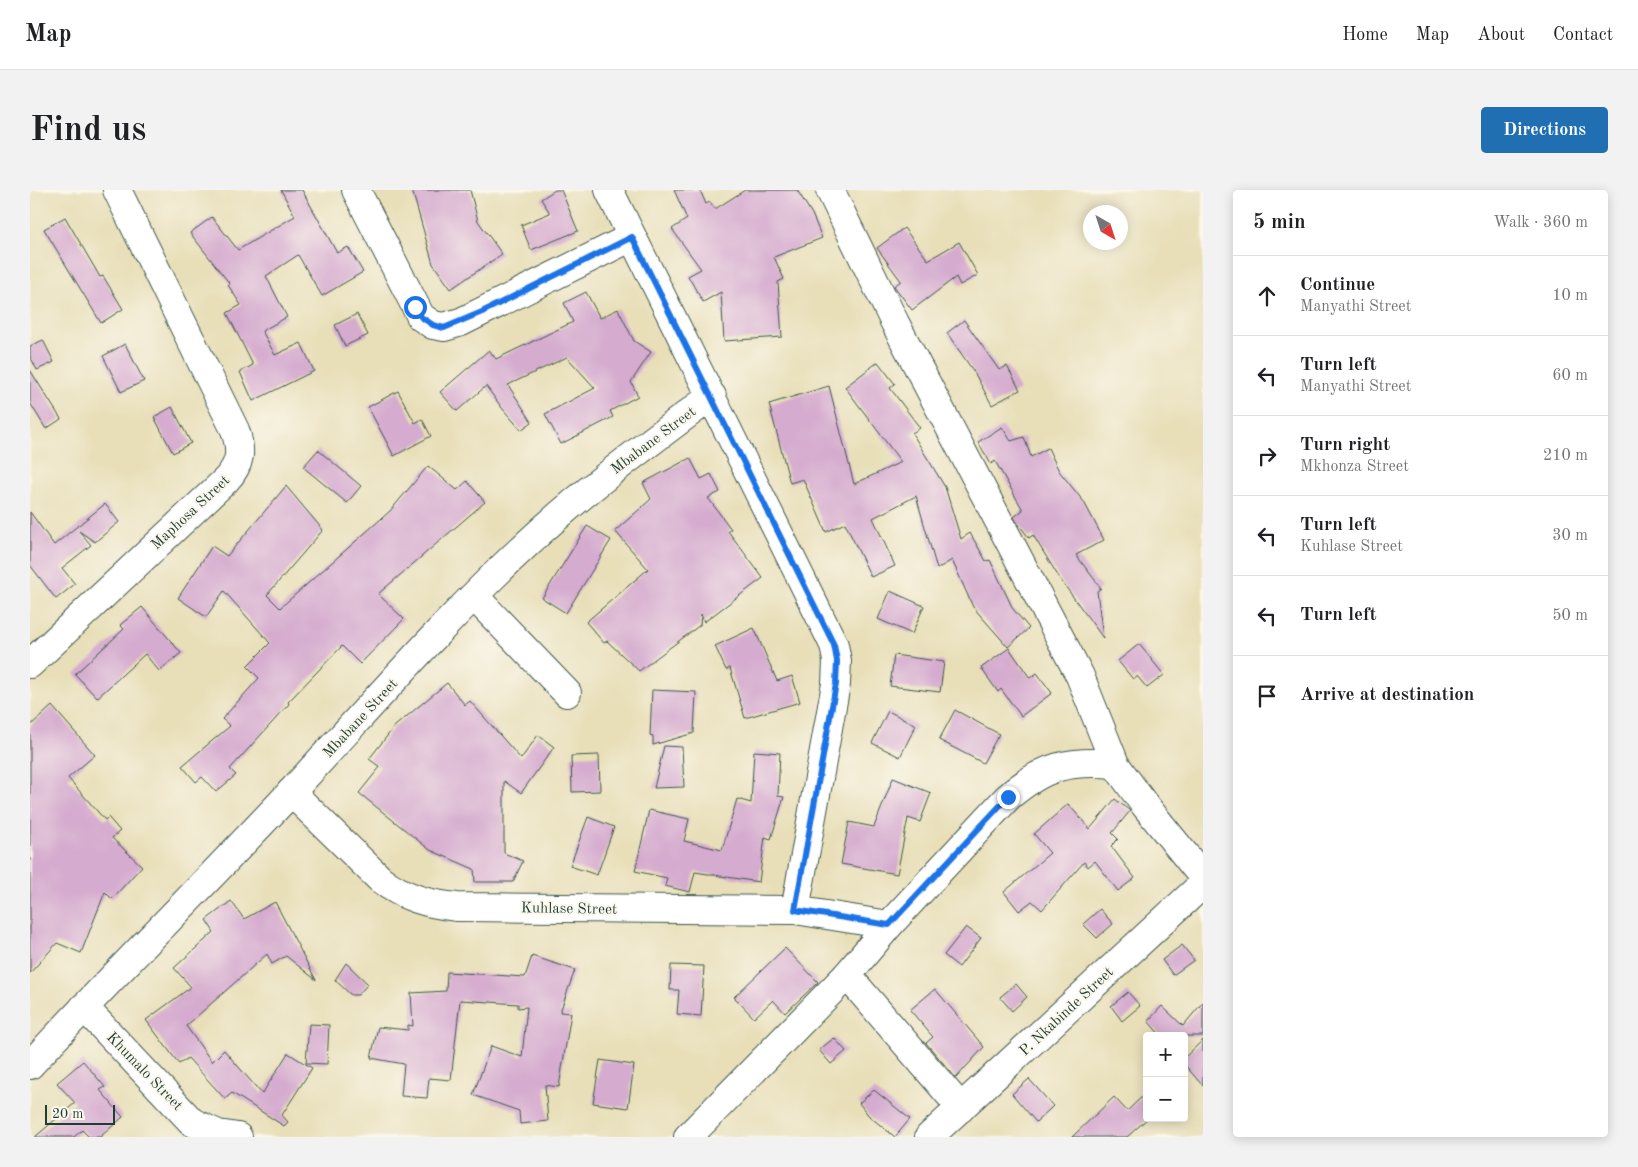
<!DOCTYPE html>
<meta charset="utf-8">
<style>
body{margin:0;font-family:"Old Standard TT",serif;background:#f2f2f2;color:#202124}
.controls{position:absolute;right:15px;bottom:15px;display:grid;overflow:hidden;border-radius:5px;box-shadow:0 2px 12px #0003}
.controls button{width:45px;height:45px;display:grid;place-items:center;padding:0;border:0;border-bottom:1px solid #e0e0e0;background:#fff;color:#202124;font:25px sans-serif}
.compass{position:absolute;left:1053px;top:15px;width:45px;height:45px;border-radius:50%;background:#fff;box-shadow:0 2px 12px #0003;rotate:141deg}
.scale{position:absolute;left:15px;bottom:12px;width:70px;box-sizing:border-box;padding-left:5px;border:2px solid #1f3d34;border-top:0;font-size:14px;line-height:18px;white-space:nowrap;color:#1f3d34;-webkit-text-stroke:4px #fbf7ec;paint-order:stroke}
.stop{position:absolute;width:15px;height:15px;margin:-11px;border:4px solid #1a73e8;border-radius:50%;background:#fff}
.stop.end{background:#1a73e8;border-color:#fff;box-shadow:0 1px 5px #0008}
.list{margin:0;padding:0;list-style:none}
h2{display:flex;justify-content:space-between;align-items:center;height:65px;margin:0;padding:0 20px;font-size:21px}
h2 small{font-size:16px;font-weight:400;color:#757577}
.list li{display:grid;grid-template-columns:32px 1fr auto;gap:15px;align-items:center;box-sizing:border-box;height:80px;padding:0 20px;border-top:1px solid #e0e0e0}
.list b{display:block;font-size:19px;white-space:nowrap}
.list p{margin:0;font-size:16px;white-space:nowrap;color:#757577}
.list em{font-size:16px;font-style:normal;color:#757577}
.icon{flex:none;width:28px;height:28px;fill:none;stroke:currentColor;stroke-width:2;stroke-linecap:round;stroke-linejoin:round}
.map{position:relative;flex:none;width:1173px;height:947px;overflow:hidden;border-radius:5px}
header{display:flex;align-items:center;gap:30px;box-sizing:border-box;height:70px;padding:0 25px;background:#fff;border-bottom:1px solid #e0e0e0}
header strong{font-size:24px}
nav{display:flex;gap:28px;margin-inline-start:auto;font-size:18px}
.intro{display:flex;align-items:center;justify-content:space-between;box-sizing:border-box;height:120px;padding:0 30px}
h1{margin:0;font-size:35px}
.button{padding:12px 22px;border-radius:5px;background:#1f6fb2;color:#fff;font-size:18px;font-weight:700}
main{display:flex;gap:30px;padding:0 30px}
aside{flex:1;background:#fff;border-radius:5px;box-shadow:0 2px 12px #0003}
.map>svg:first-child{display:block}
.building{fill:#d5abcf}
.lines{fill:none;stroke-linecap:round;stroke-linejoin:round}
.minor-casing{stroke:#3d5548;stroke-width:30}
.minor{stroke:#fff;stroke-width:28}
.route{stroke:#1a73e8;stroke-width:6}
.labels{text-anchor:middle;stroke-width:4;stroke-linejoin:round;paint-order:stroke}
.street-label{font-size:15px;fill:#1f3d34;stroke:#fbf7ec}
</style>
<header>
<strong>Map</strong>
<nav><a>Home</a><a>Map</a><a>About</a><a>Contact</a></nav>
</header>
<div class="intro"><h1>Find us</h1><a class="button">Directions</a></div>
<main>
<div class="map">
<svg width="1173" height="947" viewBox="0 0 1173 947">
<rect width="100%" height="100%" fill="#fbf7ec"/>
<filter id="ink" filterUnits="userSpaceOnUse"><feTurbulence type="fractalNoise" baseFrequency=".02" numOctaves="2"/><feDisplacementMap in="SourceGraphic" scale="10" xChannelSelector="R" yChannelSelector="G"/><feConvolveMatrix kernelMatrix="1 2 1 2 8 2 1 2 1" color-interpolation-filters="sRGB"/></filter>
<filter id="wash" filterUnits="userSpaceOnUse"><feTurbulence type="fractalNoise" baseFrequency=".0096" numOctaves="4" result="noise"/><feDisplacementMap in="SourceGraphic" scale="20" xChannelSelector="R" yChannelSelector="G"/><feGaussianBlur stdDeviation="1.12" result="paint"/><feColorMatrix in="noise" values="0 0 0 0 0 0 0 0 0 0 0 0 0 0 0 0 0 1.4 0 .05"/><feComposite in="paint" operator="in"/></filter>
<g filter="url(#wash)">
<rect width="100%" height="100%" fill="#e8dfb9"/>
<g id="blocks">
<!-- building -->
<g class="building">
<path d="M 251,0 L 272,0 L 307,63 L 318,57 L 333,82 L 292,106 L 268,65 L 236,86 L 257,127 L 232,141 L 245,165 L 271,153 L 284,181 L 223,211 L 210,182 L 223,175 L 197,123 L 211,115 L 198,95 L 200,94 L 160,43 L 182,27 L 208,60 L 265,26 Z"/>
<path d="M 382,0 L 440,0 L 448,31 L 472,64 L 421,99 L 403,74 Z"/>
<path d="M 525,0 L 531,0 L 548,41 L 501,60 L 491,35 L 520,23 L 511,9 Z"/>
<path d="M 644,0 L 670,0 L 676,14 L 680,12 L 685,19 L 715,0 L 767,0 L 782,24 L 792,48 L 744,67 L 754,89 L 748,92 L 752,147 L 694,151 L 691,102 L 673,112 L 658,86 L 671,79 L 642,39 L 657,29 Z"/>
<path d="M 35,27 L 70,87 L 73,86 L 93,119 L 71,133 L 14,39 Z"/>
<path d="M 874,38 L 898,70 L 929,52 L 948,85 L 930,95 L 926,87 L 882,120 L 864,96 L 871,91 L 847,58 Z"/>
<path d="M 556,102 L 570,128 L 588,119 L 604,151 L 621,162 L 601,192 L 608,206 L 580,221 L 583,227 L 531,254 L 515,224 L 565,198 L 537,167 L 478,195 L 502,232 L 491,240 L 472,218 L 456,196 L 427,221 L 410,202 L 459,160 L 466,169 L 543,132 L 534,113 Z"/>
<path d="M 327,124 L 338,145 L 315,156 L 305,135 Z"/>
<path d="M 934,130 L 969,180 L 977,176 L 990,200 L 962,215 L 944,182 L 917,143 Z"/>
<path d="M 13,150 L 24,172 L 7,180 L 0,166 L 0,156 Z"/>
<path d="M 95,154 L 114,191 L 91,202 L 73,166 Z"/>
<path d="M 848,172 L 865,194 L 860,198 L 890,238 L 882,243 L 915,297 L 931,349 L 940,343 L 956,371 L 960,370 L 983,419 L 999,438 L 978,457 L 943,417 L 922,370 L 907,379 L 886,306 L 843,328 L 865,376 L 841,387 L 815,333 L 796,342 L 773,289 L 760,293 L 739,214 L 799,196 L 824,294 L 871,272 L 815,197 Z"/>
<path d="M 0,180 L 31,229 L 16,239 L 0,213 Z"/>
<path d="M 368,201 L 385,233 L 392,229 L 401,246 L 364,266 L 338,217 Z"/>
<path d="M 142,217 L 161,253 L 143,263 L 124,227 Z"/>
<path d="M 972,237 L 981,251 L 994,247 L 1001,267 L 1018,258 L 1029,281 L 1054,312 L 1074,350 L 1046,365 L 1071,398 L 1067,401 L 1073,448 L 1030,389 L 1003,345 L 999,348 L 987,332 L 984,327 L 993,320 L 965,271 L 961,274 L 948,252 Z"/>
<path d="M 288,260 L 331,296 L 317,313 L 273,277 Z"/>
<path d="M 660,268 L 671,289 L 681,284 L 690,302 L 678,308 L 701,339 L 698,341 L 733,388 L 674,432 L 671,424 L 670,435 L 609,481 L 577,451 L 574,453 L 556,432 L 618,379 L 585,341 L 621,309 L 613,293 Z"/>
<path d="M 398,276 L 427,300 L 437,291 L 455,312 L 348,404 L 374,429 L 330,474 L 312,456 L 258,512 L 259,514 L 200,579 L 206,585 L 186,602 L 172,587 L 166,592 L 152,576 L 200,536 L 192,529 L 229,488 L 217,476 L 240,453 L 194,401 L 176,427 L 148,408 L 182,356 L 197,366 L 256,296 L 293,340 L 237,405 L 250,418 L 360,321 Z"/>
<path d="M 75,314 L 89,332 L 65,352 L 49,341 L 61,355 L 32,378 L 45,394 L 26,409 L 0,375 L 0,322 L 24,355 Z"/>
<path d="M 557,336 L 581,350 L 536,423 L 512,408 Z"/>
<path d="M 860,401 L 894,416 L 882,444 L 848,429 Z"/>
<path d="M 112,417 L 151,463 L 129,481 L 115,464 L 67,508 L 45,484 L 94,439 L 90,435 Z"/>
<path d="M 724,438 L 747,491 L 762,486 L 770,512 L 715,528 L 700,478 L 696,480 L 685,456 Z"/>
<path d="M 1109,454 L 1134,485 L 1117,498 L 1107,486 L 1103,489 L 1088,471 Z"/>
<path d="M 979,458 L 1000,488 L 1007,483 L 1022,503 L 991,526 L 971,499 L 968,502 L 951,478 Z"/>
<path d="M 864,465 L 914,472 L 910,502 L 860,496 Z"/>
<path d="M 417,493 L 435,515 L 440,511 L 491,569 L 508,545 L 524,557 L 491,603 L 474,591 L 474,663 L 493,671 L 483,692 L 445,692 L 444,679 L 400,660 L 329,603 L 350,577 L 339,569 L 365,536 Z"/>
<path d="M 622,500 L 666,502 L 664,543 L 623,555 L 623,546 L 620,545 Z"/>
<path d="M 22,516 L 65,565 L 38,588 L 75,630 L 78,627 L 90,641 L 82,648 L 112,676 L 82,709 L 75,702 L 51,763 L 27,753 L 0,783 L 0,536 Z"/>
<path d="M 925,520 L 969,544 L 953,573 L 909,550 Z"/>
<path d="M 858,521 L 886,535 L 870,567 L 842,553 Z"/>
<path d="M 634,556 L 652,557 L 654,597 L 624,598 Z"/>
<path d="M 724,561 L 750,563 L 748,606 L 754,607 L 741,649 L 735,647 L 729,692 L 665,682 L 660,702 L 635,696 L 637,688 L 605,681 L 619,620 L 659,629 L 654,651 L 692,660 L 707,609 L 721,613 Z"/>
<path d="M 569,565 L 570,601 L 542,602 L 541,566 Z"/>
<path d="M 863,588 L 901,603 L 890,632 L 878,628 L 867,684 L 811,674 L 819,632 L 844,637 Z"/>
<path d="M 1085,609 L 1100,621 L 1082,643 L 1088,649 L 1081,656 L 1105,688 L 1088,701 L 1065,671 L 1058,677 L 1054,672 L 1012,720 L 1002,711 L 989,721 L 974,702 L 1020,663 L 1004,644 L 1038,614 L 1060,639 Z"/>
<path d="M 558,627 L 584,637 L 567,685 L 540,676 Z"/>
<path d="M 201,711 L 214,729 L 245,712 L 286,790 L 256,766 L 242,774 L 237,764 L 156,836 L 182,872 L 194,860 L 232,904 L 258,863 L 282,878 L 252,925 L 258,932 L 254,936 L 202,903 L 195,909 L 158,868 L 149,874 L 116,830 L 161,797 L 144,778 L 184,742 L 176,730 Z"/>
<path d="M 1070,719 L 1083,734 L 1067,748 L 1053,734 Z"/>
<path d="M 936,737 L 951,748 L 929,777 L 914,765 Z"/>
<path d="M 1152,755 L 1164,770 L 1143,785 L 1132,770 Z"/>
<path d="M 755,758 L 788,792 L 755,823 L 743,810 L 724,828 L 704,807 Z"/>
<path d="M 502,766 L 545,780 L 530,822 L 541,823 L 529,897 L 515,895 L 518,931 L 490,934 L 489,921 L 443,905 L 461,856 L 492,867 L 497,817 L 488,818 L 488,814 L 430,810 L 421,890 L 399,888 L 397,908 L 371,906 L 374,874 L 341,868 L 348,837 L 378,840 L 378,835 L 383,836 L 381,803 L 416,801 L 417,782 L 495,787 Z"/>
<path d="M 316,773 L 338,794 L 328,805 L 321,805 L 305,790 Z"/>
<path d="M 641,775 L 674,776 L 671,826 L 647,824 L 649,800 L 640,800 Z"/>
<path d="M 986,794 L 997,807 L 982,821 L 970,807 Z"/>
<path d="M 905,799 L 954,857 L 926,888 L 896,853 L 903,847 L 880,820 Z"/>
<path d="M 1098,802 L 1110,816 L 1092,831 L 1081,816 Z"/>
<path d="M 1173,812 L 1173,846 L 1131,846 L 1118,831 L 1132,816 L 1153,836 Z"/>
<path d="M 279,834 L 299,835 L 297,874 L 276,873 Z"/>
<path d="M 804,848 L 816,861 L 801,874 L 789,860 Z"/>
<path d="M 1173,850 L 1173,896 L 1154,874 L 1154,868 Z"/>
<path d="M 570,870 L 604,875 L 598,918 L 563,913 Z"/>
<path d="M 53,871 L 75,897 L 70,900 L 93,927 L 70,947 L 59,947 L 52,940 L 44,947 L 5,947 L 45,913 L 27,893 Z"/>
<path d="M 999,889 L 1023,916 L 1006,932 L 982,904 Z"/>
<path d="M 844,900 L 880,929 L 865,947 L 839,926 L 829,913 Z"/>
<path d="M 1117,902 L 1118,928 L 1097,947 L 1042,947 L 1084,907 L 1097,921 Z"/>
</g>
</g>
</g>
<g filter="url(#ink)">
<use href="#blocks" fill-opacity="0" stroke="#3d5548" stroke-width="1"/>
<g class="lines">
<!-- minor casing -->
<g class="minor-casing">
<g id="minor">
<path d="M 326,0 L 391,127 L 403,135 L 414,137 L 431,132 L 602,47"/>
<path d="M 579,0 L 804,455 L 807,471 L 806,494 L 765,720"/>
<path d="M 800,0 L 865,133 L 1050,486 L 1085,574 L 1114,614 L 1173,687"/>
<path d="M 444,406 L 537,503"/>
<path d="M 0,474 L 196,290 C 211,274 212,261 205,240 L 87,0"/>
<path d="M 261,602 L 350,689 C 373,707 397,714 427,717 L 765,720 L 859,735"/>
<path d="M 817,785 L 931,918"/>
<path d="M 54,817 L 162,932 L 188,944 L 208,947"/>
<path d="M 0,875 C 86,782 176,693 263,600 C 340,517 415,430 498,353 C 556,299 619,253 682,206"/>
<path d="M 658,947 L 817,785 L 859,735 L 978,607 C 1014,576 1038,570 1085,574"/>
<path d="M 899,947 L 1173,694"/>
</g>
</g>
<!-- minor -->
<use href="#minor" class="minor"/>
</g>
</g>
<g class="lines" filter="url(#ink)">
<!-- route -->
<path class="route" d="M 385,117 L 391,127 L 403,135 L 414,138 L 452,122 L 602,47 L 804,455 L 807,471 L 806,494 L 765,720 L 859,735 L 978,607"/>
</g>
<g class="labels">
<!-- street labels -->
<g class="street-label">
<text transform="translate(623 250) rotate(-37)" y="5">Mbabane Street</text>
<text transform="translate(160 322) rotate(-43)" y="5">Maphosa Street</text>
<text transform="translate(330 528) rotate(-47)" y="5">Mbabane Street</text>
<text transform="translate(539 718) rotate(1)" y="5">Kuhlase Street</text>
<text transform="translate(1036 821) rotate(-43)" y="5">P. Nkabinde Street</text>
<text transform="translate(115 881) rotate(46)" y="5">Khumalo Street</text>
</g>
</g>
</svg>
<div class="controls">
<button>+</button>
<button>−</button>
</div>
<svg class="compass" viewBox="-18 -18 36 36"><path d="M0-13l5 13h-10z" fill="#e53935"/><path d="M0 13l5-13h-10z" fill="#757577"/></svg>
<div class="scale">20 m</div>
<div class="stop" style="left:385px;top:117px"></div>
<div class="stop end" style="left:978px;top:607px"></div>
</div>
<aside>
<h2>5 min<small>Walk · 360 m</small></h2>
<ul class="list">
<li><svg class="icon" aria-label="ahead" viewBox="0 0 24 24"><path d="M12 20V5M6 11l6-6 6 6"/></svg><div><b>Continue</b><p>Manyathi Street</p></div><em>10 m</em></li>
<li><svg class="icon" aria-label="left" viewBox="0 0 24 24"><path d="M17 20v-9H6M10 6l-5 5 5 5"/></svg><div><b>Turn left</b><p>Manyathi Street</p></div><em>60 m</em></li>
<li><svg class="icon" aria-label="right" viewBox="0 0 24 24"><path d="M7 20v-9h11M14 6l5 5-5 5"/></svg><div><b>Turn right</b><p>Mkhonza Street</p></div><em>210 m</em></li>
<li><svg class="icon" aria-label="left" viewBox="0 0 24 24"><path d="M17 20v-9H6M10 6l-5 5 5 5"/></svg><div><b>Turn left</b><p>Kuhlase Street</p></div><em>30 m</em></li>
<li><svg class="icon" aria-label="left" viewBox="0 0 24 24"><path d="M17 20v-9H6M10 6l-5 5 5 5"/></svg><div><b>Turn left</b></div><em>50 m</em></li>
<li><svg class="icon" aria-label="arrive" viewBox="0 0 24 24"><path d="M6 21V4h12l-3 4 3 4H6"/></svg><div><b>Arrive at destination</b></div></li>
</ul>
</aside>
</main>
